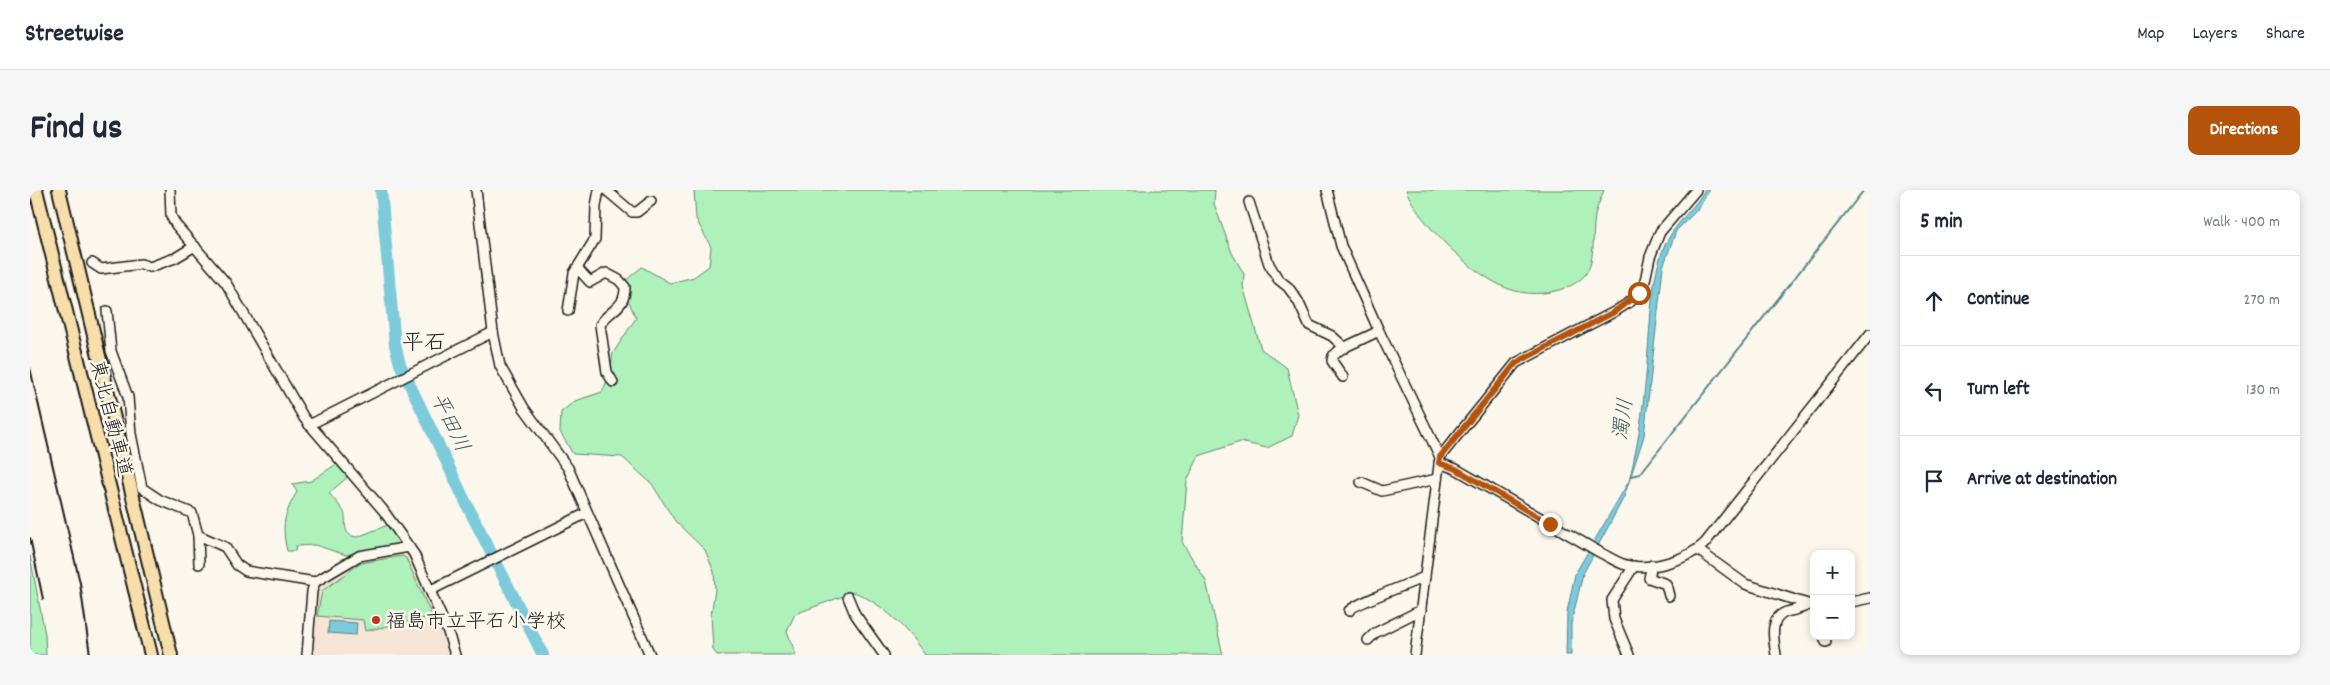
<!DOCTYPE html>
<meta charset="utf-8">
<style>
body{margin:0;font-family:Dekko,"Klee One",sans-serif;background:#f6f6f7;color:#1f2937}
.controls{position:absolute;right:15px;bottom:15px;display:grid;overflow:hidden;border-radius:10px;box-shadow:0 2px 8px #0003}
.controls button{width:45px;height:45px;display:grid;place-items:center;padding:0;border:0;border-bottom:1px solid #e0e1e3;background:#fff;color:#1f2937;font:25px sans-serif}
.stop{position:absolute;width:15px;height:15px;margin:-11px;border:4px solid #b45309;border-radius:50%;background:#fff}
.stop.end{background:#b45309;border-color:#fff;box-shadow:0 1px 5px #0008}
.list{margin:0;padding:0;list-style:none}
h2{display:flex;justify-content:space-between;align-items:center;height:65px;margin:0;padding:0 20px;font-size:21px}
h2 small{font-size:16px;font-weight:400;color:#747a83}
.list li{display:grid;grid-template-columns:32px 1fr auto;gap:15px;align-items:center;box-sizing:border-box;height:90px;padding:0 20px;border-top:1px solid #e0e1e3}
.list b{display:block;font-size:19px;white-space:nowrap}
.list em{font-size:16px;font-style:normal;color:#747a83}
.icon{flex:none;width:28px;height:28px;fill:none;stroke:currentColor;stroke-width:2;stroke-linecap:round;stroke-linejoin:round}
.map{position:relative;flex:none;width:1840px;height:465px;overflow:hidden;border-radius:10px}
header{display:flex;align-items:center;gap:30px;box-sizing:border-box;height:70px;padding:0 25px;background:#fff;border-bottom:1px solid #e0e1e3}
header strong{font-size:24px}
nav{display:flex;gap:28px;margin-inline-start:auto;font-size:18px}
.intro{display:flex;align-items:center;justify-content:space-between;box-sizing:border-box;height:120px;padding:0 30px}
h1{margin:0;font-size:35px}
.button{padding:12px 22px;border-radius:10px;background:#b45309;color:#fff;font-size:18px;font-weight:700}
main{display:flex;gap:30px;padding:0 30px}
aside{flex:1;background:#fff;border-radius:10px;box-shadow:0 2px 8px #0003}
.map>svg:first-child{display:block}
.built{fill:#f6e4d4}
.green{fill:#aef1bb;stroke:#65866c}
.water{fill:#7dcbda;stroke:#56858e}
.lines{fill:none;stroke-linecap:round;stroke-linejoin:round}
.stream{stroke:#56858e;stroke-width:2}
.river{stroke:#7dcbda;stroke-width:12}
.minor-casing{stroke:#1c1c1c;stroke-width:12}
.highway-casing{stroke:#1c1c1c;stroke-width:16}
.minor{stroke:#fbf7ec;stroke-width:9}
.highway{stroke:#f8deab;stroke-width:12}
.rail{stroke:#1c1c1c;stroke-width:2}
.route{stroke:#b45309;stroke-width:6}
.poi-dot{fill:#c8321e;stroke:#fbf7ec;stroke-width:2}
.labels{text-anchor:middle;stroke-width:5;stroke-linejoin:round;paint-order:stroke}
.street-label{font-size:20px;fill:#1c1c1c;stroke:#fbf7ec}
.poi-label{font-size:20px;fill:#1c1c1c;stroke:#fbf7ec;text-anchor:start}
.water-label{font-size:21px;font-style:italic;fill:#3e595e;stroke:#fbf7ec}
.quarter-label{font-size:22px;fill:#1c1c1c;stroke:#fbf7ec}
</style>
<header>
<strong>Streetwise</strong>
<nav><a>Map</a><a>Layers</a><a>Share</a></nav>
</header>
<div class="intro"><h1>Find us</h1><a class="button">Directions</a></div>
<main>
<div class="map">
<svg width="1840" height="465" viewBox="0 0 1840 465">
<rect width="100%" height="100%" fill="#fbf7ec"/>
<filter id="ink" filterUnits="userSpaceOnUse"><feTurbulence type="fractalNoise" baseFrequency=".02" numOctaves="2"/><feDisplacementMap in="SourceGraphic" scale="10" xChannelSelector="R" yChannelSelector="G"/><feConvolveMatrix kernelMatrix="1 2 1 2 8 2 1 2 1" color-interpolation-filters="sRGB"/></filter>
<g filter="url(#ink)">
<!-- built -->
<path class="built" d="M 377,362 L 395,397 L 421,465 L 281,465 L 286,397 L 289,394 L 327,370 Z"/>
<!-- green -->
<g class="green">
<path d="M 664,0 L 1185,0 L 1184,14 L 1202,63 L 1214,84 L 1213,96 L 1231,159 L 1257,178 L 1268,225 L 1262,246 L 1237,258 L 1210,252 L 1169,266 L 1157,291 L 1152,352 L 1176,391 L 1193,465 L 895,465 C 876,438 855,415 824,402 L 765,424 L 757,441 L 766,465 L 687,465 L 683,460 L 681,425 L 685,400 L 684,382 L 675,360 L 645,331 L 622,294 L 592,267 L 543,264 L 530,242 L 531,222 L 545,211 L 572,202 L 580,184 L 583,163 L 606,128 L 591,94 L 612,77 L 640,93 L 664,87 L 679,76 L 681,57 L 666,29 Z"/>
<path d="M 1376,0 L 1574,0 C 1572,7 1568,14 1566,21 C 1561,41 1567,68 1555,85 C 1549,92 1541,96 1532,99 C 1515,105 1496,105 1479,99 C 1445,87 1389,34 1376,0 Z"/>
<path d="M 308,273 L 319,286 L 299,303 C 304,309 310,316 314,322 C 318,331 310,345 327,347 L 358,335 L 370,354 L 316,365 L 285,355 L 266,356 L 265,361 L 257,361 C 251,335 254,324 267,302 L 262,294 L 281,291 Z"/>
<path d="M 0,366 L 15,444 L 16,465 L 0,465 Z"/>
<path d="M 372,366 L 376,368 L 401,424 L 400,427 L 335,441 L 333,430 L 287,426 L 292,401 L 331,373 Z"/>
</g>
<!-- water -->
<g class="water">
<path d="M 1675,0 L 1679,0 L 1668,19 L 1646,41 L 1633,77 L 1614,246 L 1594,307 L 1553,384 L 1541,434 L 1541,465 L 1536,465 L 1537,422 L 1545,384 L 1599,291 C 1610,248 1615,204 1618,160 C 1621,126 1621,87 1635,55 C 1645,33 1663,20 1675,0 Z"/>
<path d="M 299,431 L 327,433 L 326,445 L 298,443 Z"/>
</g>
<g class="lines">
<!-- stream -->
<path class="stream" d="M 1601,286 L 1610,284 L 1834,0"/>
<!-- river -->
<path class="river" d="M 351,0 L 365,155 L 370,174 L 438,317 L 513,465"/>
<!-- minor casing -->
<g class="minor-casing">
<g id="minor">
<path d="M 140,0 L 141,26 L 146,35 L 196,93 L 274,228 L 353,320 L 384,364 L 418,442 L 425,465"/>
<path d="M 446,0 L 463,142 L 470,176 L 494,218 L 538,278 L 620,465"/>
<path d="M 576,0 L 602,22 L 607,22 L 621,11"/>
<path d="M 1297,0 L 1311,56 L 1349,141 L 1410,267"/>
<path d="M 1219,12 L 1239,74 L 1248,89 L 1258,97 L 1268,111 L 1279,135 L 1302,146 L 1315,158"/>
<path d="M 62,73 L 71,79 L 111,74 L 120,77 L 145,68 L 165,56"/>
<path d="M 547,78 L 560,92 L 576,83 L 589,90 L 595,97 C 595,120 580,118 570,135 L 577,182 L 583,192"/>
<path d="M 77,121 L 81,161 L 98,207 L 101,244 L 112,298 L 130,310 L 162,323 L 168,345 L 169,374"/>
<path d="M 538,121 L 544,83 L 565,49 L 566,16 L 569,0"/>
<path d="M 1313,187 L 1302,171 L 1303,166 L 1311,159 L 1349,141"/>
<path d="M 279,235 L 463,142"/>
<path d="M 1409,273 L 1426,279 L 1571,363 C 1579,367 1588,373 1596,375 C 1619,381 1658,370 1675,353 L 1840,144"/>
<path d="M 1331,292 L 1352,301 L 1407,289"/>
<path d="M 168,345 L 195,357 L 207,375 L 216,381 L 285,392"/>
<path d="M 1668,360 L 1715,394 L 1784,416"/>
<path d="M 1622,375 L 1619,388 L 1636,394 L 1639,406"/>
<path d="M 401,400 L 557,323"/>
<path d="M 818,407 L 825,424 L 854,465"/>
<path d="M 1821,412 L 1840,408"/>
<path d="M 1319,421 C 1322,415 1383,392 1395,387"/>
<path d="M 1794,446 L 1796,452"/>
<path d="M 1338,450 L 1345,443 L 1391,420"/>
<path d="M 277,465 L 282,401 L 285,392 L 329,366 L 379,357"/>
<path d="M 1385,465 L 1410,267 L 1486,173 L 1584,122 L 1600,112 L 1609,103 L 1614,95 L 1620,67 L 1630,42 L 1666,0"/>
<path d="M 1599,465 L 1584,429 L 1582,410 L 1604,376"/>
<path d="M 1746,465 C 1744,450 1738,429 1756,422 C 1765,420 1771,419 1779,415"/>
</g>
</g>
<!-- highway casing -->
<g class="highway-casing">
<g id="highway">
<path d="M 6,0 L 121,465"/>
<path d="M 29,0 L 141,465"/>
</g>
</g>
<!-- minor -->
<use href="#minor" class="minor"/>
<!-- highway -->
<use href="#highway" class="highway"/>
<!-- rail -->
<g class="rail">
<path d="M 0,178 L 50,393 L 60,465"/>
<path d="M 0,348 L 13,409"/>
</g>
</g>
</g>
<g class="lines" filter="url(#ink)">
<!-- route -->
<path class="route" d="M 1520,334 L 1426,279 L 1409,273 L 1410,267 L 1486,173 L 1584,122 L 1609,103"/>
</g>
<!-- markers -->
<circle class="poi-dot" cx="346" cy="430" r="5"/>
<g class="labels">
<!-- street labels -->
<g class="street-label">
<text transform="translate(82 228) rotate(76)" y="7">東北自動車道</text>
</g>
<!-- poi labels -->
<g class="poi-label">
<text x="356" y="437">福島市立平石小学校</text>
</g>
<!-- water labels -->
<g class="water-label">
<text transform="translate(1592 229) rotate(-82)" y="7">濁川</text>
<text transform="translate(421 232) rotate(64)" y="7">平田川</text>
</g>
<!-- quarter labels -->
<g class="quarter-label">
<text x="394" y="159">平石</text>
</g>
</g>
</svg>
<div class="controls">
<button>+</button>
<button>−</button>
</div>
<div class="stop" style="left:1609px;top:103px"></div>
<div class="stop end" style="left:1520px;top:334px"></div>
</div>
<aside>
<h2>5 min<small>Walk · 400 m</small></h2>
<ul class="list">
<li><svg class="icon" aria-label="ahead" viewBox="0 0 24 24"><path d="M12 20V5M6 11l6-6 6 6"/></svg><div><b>Continue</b></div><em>270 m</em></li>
<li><svg class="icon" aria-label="left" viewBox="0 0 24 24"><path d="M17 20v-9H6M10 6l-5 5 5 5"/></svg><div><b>Turn left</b></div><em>130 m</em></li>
<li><svg class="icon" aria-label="arrive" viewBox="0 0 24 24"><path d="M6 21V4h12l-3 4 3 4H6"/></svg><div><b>Arrive at destination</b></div></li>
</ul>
</aside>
</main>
